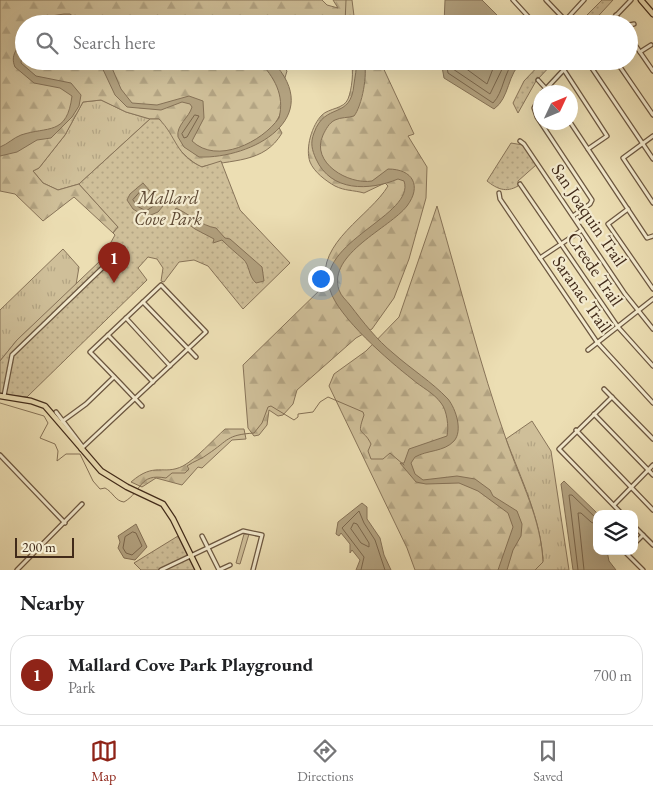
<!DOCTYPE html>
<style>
body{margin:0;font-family:"EB Garamond",serif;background:#f6f6f6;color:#202124}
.controls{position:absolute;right:15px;bottom:15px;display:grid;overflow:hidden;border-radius:10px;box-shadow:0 5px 20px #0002}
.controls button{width:45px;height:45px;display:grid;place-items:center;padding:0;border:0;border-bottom:1px solid #e0e0e0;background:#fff;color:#202124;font:25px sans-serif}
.compass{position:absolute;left:533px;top:85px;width:45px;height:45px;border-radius:50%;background:#fff;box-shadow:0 5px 20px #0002;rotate:46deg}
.scale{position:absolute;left:15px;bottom:12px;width:59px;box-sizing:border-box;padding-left:5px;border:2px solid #412a19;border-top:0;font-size:14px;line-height:18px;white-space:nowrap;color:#412a19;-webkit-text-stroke:4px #f3eace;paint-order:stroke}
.you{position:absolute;left:320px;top:278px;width:18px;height:18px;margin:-12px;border:4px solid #fff;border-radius:50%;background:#1a73e8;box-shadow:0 0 0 8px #1a73e833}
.badge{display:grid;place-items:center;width:32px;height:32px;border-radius:50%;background:#8f2418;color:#fff;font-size:16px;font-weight:700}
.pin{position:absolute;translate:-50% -41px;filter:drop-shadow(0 1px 2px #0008)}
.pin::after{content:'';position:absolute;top:26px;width:18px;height:15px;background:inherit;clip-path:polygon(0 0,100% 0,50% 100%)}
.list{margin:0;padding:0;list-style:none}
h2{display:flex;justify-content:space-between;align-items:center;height:65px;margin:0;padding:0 20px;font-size:21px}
h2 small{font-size:16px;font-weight:400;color:#757577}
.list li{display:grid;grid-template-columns:32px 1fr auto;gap:15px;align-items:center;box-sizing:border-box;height:80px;margin:0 10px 10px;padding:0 10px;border:1px solid #e0e0e0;border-radius:20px}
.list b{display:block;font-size:19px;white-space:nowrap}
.list p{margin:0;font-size:16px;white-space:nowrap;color:#757577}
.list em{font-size:16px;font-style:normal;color:#757577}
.icon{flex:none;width:28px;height:28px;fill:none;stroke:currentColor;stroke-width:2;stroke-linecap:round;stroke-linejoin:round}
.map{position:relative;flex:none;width:653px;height:570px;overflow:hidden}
.search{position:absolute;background:#fff;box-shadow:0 5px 20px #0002;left:15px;right:15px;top:15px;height:55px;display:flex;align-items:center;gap:12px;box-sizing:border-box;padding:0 18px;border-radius:28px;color:#757577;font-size:19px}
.sheet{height:155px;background:#fff}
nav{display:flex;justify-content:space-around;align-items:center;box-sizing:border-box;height:70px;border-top:1px solid #e0e0e0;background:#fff;font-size:14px;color:#757577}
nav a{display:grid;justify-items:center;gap:2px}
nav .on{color:#8f2418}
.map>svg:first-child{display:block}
.grass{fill:url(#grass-tufts);stroke:#887459}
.forest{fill:url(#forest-firs);stroke:#887459}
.park{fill:url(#park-dots);stroke:#887459}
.water{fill:#b2a17f;stroke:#857156}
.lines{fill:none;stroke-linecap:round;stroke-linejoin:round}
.shore{stroke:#7a664c;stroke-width:1}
.stream{stroke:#857156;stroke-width:1}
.minor-casing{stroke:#6c5740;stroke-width:5.5}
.major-casing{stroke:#412a19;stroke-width:7}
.minor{stroke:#f3eace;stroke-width:3}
.major{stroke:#ecdeb3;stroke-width:4.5}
.labels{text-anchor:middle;stroke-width:4.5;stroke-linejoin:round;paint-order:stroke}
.park-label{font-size:18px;font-style:italic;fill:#5d4833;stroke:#f3eace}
.street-label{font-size:18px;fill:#412a19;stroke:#f3eace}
</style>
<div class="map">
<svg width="653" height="570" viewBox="0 0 653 570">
<defs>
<pattern id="grass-tufts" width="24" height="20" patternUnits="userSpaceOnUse" patternTransform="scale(1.25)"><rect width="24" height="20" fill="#cfbf99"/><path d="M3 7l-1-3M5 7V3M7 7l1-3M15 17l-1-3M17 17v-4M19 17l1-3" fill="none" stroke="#b3a483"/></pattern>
<pattern id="forest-firs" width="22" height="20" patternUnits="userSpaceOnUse" patternTransform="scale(1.25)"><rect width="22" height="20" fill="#cfbf99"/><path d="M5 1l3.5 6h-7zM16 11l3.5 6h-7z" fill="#b3a483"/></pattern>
<pattern id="park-dots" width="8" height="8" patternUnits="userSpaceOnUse" patternTransform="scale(1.25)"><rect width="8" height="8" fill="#cfbf99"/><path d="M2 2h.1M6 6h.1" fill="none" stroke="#b3a483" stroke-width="1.8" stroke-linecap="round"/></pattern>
</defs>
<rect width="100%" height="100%" fill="#ecdeb3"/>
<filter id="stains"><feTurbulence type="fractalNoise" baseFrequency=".004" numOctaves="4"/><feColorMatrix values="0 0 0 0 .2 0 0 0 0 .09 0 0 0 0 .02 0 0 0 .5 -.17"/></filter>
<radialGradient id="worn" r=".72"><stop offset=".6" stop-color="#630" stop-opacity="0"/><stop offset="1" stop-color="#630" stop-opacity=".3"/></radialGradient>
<!-- grass -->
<g class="grass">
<path d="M 101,100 L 126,112 L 150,119 L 79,184 L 58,190 L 43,183 L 33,171 L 39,168 L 65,135 L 83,102 Z"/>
<path d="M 63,249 L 79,267 L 76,285 L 17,340 L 0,361 L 0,310 Z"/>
<path d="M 532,421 L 551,451 L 569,570 L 535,570 L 543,561 C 541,519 521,479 506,439 Z"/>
<path d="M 244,534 L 249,534 L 240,564 L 236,563 Z"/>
</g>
<!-- forest -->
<g class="forest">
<path d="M 0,0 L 322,0 L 327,5 L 338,8 L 333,0 L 352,0 L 355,24 L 24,24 L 24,61 L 279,61 L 287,71 C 280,89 287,106 276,122 L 282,133 C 264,164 231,159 201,167 C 181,156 171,139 159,119 L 150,119 L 126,112 L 101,100 L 83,102 L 65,135 L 39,168 L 33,171 L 43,183 L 58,190 L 79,184 L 118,227 L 113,233 L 74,197 L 43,221 L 15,194 L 0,191 Z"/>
<path d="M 351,61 L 380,61 L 414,134 L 408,136 L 427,167 L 426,198 L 409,259 L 394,298 L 372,329 L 356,338 L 297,390 L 293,404 L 283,415 L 278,416 L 269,410 L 267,425 L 259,435 L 254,436 L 248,428 L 243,365 L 326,284 C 317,242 370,216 388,186 L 385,183 L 364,193 C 353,190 345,191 335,186 C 326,181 314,172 310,162 C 305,148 312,125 322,115 C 329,108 344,109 348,99 C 352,89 354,71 351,61 Z"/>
<path d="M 437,206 C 460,285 480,365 507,442 C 521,482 541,519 543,562 L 535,570 L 415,570 L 407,548 L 329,386 L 334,374 L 366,351 L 399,317 Z"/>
<path d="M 225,429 L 244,429 L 246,439 L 232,440 L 202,468 L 198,467 L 182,485 L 156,478 L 142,487 L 131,482 C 155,461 163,476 183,466 C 196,459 213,440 225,429 Z"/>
</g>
<!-- park -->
<g class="park">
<path d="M 602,0 L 613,0 L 591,24 L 578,24 Z"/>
<path d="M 543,61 L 555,61 L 536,81 L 518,113 L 513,103 L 524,81 Z"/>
<path d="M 150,119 L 159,119 C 177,137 175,155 202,167 L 221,161 L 240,210 L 290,263 L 243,309 L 208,266 L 194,260 L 179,262 L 164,282 L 161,281 L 163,268 L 157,259 L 148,257 L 138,268 L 147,280 L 27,397 L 0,394 L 0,361 L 17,340 L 101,260 L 115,235 L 113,233 L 118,227 L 79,184 Z"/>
<path d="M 511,143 L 523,145 L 536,165 L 518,181 L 518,186 C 506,193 497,189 487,181 Z"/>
<path d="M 178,536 L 195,570 L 141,570 L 134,563 Z"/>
</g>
<!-- water -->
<g class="water">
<path d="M 445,0 L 482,0 L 506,24 L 444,24 Z"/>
<path d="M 64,14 L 70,14 L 83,24 L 61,22 L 38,24 L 51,16 Z"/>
<path d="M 262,17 L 271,17 L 283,24 L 250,24 Z"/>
<path d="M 24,39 L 21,63 L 36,76 L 71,83 L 81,95 L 79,106 L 72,117 L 51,138 L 37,140 L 17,152 L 0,156 L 0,147 C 8,144 13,138 21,135 C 48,126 67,136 72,96 L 60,88 L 34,83 L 15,67 C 10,55 17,49 24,39 Z"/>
<path d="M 99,61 L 109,61 L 121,89 L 132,103 L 157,105 L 189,96 L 203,101 L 204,118 L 192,141 C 217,165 262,142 279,118 C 285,95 274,77 259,61 L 272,61 C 327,118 252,159 199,157 L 184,147 L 178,137 C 176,125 189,118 192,107 L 190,104 L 182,102 L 161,110 L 127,107 L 115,95 Z"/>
<path d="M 356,61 L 364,61 C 368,74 362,106 354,116 C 348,118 341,117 335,120 C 329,123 326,129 323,135 C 310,163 349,185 372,181 L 388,169 C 413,169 422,186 407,206 C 390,228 327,254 339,290 C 341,296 346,300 350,305 C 363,322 377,340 393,353 C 411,369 432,382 448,399 C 456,409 463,431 454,441 C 444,452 427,450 415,457 L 411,463 L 415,474 L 423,480 L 457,476 L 475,479 L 490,490 L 493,496 L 517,511 L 522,524 L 521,536 L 513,550 L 507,570 L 498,570 L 513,527 L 508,513 L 478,491 L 459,483 L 426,484 L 416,482 L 400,463 L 404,463 L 409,449 L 447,436 C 449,427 447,410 441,403 C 434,393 421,387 412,379 C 389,361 338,317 330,290 C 315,242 416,215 404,181 L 398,179 C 369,191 331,192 316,159 C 312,150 310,143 314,133 C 325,101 351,121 354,84 C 355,76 357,69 356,61 Z"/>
<path d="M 441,61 L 523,61 C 507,73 510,98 494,109 L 444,78 Z"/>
<path d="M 143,183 L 163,206 L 158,212 L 146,217 L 133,209 L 127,200 L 130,194 Z"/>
<path d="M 176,208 C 189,214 202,226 216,228 L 225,238 L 230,239 L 262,267 L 264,281 L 256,283 C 248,276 250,265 243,259 C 236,253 229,247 222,240 L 213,243 L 214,239 L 195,229 L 173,213 Z"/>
<path d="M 564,481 L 598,514 L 597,551 L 607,551 L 609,561 L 616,570 L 573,570 L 561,484 Z"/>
<path d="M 362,503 L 367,507 L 367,519 L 380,538 L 384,555 L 391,570 L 356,570 L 360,560 L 352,550 L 350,553 L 350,544 L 341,533 L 339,536 L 336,534 L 338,522 Z"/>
<path d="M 136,524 L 147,547 L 135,560 L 124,558 L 118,548 L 120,542 L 118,536 Z"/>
</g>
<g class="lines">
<!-- shore -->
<g class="shore">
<path d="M 446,61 L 448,73 L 493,103 C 504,92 503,72 515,61"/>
<path d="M 452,61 L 453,69 L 490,94 L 506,61"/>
<path d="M 460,61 L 461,65 L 487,84 L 496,61"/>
<path d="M 195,115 L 199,116 L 187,137 L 184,138 L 182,134 Z"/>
<path d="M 141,191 L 155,205 L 146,211 L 137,206 L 133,200 Z"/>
<path d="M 354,523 L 357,524 L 369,543 L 369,547 L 361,543 L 351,529 Z"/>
<path d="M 133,532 L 136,533 L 142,546 L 132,555 L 126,553 L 123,548 L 125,537 Z"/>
<path d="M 361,570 L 364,557 L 342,528 L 359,511 L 364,523 L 375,540 L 385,570"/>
<path d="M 578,570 L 569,495 L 572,495 L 597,519"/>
<path d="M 584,570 L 578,513 L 581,513 L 591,522 L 597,525"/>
</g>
<!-- stream -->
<g class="stream">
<path d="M 345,24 L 346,0"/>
<path d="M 0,403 L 44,416 L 48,423 L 40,438 L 55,444 L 58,451 L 57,461 L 66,454 L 80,454 L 93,481 L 100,489 L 105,488 C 113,492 115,501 124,502 C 143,491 138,473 166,478 L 172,473 L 185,473 L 189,469 L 187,466 C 194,461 202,459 208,454 C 229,440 226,435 254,433 L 262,423 L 268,407 L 271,406 L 294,420 L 298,417 L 298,414 L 313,412 L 320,402 L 328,397 L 363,412 L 364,415 C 356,438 363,427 371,444 L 368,451 L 371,459 L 383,459 L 390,453 L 404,465"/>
</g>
<!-- minor casing -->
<g class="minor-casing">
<g id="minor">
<path d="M 513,0 L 535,24"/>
<path d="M 546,0 L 565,20"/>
<path d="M 616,15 L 621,24"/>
<path d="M 562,24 L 584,0"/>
<path d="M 608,24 L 631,0"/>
<path d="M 629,25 L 634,24"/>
<path d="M 629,36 L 653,71"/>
<path d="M 640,52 L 651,45"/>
<path d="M 587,61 L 653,159"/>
<path d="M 616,61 L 653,115"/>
<path d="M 564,70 L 607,136 L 588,149"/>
<path d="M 538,80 L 549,92"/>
<path d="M 543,92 L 572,61"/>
<path d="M 540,96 L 534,108 L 537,117 L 592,200 L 590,204 L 573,216"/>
<path d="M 570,122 L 645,235 L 647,238 L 653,236"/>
<path d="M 653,136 L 623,158 L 653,203"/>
<path d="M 520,141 L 524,144 L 625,294 L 653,329"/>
<path d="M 520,184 L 618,327 L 653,366"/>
<path d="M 499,193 L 500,199 L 597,342 L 653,403"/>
<path d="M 628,209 L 608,224 L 653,289"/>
<path d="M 540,258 L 582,230"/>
<path d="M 143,302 L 196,357"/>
<path d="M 126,318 L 170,366"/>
<path d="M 108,335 L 153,382"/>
<path d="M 588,350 L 653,299"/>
<path d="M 604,389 L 653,439"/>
<path d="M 4,396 L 12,355 L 123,248"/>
<path d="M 612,397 L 559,449 L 622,514"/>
<path d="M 56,412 L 82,446"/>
<path d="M 594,414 L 653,475"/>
<path d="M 60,423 L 86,404 L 114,377"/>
<path d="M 576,430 L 653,510"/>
<path d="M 81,449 L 206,332 L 161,285 L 90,352 C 108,370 125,388 142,406"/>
<path d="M 0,455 L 65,523"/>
<path d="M 614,505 L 653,465"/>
<path d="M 634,526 L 653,545"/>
<path d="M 202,536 L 219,570"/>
<path d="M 634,544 L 643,535"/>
<path d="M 627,551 L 626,553 L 643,570"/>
<path d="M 17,570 L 82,504"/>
<path d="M 161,570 L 243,531 L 262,535 L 253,570"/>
<path d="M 219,570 L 230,565"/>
</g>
</g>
<!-- major casing -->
<g class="major-casing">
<g id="major">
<path d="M 641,0 L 653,14"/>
<path d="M 0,396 L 31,401 L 45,406 L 101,471 L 127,487 L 163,504 L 173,519 L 198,570"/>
</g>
</g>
<!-- minor -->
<use href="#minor" class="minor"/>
<!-- major -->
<use href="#major" class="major"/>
</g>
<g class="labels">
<!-- park labels -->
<g class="park-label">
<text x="168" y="204">Mallard<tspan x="168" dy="21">Cove Park</tspan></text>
</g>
<!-- street labels -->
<g class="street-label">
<text transform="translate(589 215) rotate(56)" y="6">San Joaquin Trail</text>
<text transform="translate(595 269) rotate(56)" y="6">Creede Trail</text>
<text transform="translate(582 294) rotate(55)" y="6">Saranac Trail</text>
</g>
</g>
<rect width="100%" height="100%" filter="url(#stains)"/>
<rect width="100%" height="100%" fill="url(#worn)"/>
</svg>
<div class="controls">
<button><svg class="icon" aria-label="layers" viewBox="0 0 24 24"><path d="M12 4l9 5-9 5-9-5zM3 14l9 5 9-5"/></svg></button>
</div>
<svg class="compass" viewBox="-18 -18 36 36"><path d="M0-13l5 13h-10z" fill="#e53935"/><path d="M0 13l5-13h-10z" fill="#757577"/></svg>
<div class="scale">200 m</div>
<div class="you"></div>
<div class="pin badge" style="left:114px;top:283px">1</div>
<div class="search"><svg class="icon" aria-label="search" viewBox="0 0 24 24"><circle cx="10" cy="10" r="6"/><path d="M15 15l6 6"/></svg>Search here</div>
</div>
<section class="sheet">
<h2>Nearby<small></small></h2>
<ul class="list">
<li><span class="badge">1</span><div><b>Mallard Cove Park Playground</b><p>Park</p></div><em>700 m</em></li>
</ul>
</section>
<nav>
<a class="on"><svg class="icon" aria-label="map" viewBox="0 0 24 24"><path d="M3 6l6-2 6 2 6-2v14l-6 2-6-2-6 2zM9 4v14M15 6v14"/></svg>Map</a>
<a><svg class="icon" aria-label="directions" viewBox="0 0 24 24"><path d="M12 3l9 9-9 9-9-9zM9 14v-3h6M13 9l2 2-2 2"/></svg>Directions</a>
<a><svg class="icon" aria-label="saved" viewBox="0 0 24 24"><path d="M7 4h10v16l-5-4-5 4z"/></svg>Saved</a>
</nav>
